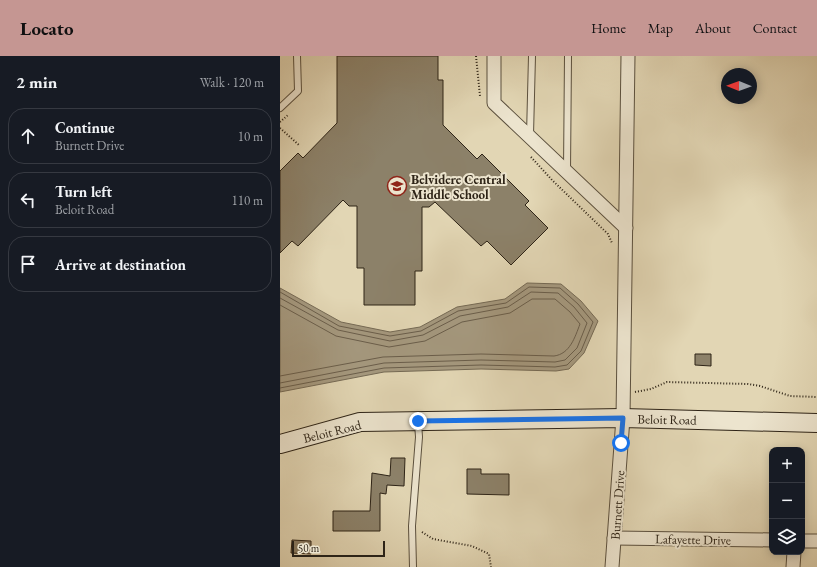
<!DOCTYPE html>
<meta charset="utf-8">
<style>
body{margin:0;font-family:"EB Garamond",serif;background:#242831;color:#f1f3f6}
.controls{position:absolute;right:12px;bottom:12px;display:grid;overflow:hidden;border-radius:8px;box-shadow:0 2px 10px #0003}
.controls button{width:36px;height:36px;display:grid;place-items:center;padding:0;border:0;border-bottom:1px solid #363941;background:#171b24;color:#f1f3f6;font:20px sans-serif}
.compass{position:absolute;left:441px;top:12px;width:36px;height:36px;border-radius:50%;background:#171b24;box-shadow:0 2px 10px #0003;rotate:271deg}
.scale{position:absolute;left:12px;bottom:10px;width:93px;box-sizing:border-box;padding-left:4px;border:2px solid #2e2417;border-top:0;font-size:11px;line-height:14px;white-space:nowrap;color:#2e2417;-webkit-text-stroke:3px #ece4ce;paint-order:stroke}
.stop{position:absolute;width:12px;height:12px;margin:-9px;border:3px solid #1a73e8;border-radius:50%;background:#fff}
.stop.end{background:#1a73e8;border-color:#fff;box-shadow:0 1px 4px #0008}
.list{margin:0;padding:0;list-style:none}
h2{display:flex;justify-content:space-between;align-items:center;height:52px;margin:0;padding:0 16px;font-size:17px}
h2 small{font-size:13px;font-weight:400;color:#9ea1a6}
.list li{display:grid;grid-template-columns:26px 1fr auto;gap:12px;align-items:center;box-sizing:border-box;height:56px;margin:0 8px 8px;padding:0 8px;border:1px solid #363941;border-radius:16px}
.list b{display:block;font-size:15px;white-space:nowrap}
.list p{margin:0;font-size:13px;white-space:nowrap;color:#9ea1a6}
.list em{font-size:13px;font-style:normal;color:#9ea1a6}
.icon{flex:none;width:22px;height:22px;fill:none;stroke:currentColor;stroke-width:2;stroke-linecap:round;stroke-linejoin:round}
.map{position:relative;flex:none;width:537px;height:511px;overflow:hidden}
header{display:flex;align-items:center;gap:24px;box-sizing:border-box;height:56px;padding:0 20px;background:#c59692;color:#111}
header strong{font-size:19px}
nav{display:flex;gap:22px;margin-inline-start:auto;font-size:14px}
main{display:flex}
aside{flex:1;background:#171b24}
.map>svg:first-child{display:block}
.water{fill:#a5997f;stroke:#756a55}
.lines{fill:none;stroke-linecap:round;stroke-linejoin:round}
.shore{stroke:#6a5e4b;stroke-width:1}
.building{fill:#8c8169;stroke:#2e2417}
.lane-casing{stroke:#5b503e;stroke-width:8}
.street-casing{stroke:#5b503e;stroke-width:15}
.secondary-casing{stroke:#2e2417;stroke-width:20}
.path{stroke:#2e2417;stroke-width:2;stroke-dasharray:1 2;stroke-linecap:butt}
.lane{stroke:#ece4ce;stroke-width:6}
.street{stroke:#ece4ce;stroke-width:13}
.secondary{stroke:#ece4ce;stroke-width:18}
.route{stroke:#1a73e8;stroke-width:5}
.labels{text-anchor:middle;stroke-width:4;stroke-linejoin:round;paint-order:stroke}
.poi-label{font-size:13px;font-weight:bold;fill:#2e2417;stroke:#ece4ce;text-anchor:start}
.street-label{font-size:13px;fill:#2e2417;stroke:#ece4ce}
</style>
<header>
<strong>Locato</strong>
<nav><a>Home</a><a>Map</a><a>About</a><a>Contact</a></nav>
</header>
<main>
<aside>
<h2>2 min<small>Walk · 120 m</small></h2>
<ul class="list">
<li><svg class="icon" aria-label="ahead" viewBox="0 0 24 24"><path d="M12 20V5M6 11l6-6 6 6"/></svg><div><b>Continue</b><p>Burnett Drive</p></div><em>10 m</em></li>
<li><svg class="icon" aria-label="left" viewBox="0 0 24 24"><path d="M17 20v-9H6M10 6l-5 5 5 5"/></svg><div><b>Turn left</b><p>Beloit Road</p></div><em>110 m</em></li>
<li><svg class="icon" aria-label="arrive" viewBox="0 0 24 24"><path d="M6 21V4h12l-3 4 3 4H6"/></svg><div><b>Arrive at destination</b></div></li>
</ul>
</aside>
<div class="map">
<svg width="537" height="511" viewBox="0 0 537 511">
<rect width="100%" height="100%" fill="#e2d6b4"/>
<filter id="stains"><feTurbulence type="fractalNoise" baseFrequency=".005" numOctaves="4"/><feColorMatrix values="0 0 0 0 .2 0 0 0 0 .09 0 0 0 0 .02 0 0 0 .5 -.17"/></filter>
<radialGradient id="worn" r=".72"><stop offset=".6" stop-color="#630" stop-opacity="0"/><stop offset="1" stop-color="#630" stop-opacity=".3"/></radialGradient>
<!-- water -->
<path class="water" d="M 247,227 L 281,228 L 301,245 L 318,265 L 304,297 L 289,313 L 276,315 L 201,313 L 104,316 L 0,336 L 0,232 L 61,266 L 110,276 L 140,271 L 177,251 L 225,243 Z"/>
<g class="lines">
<!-- shore -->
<g class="shore">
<path d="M 0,236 L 59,270 L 110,280 L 141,275 L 178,255 L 226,247 L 249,231 L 280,232 L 298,248 L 313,266 L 301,295 L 287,309 L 275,311 L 201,309 L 104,312 L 0,332"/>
<path d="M 0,242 L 58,274 L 110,285 L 143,279 L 180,260 L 228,251 L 251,236 L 278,237 L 294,251 L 307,267 L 297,292 L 285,304 L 275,306 L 201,304 L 104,307 L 0,327"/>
<path d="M 0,249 L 56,280 L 109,291 L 145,285 L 182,266 L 230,257 L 252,243 L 275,243 L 290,256 L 300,268 C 295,281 290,298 274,300 L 201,298 L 103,301 L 0,320"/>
</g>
</g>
<!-- building -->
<g class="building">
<path d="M 57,0 L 158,0 L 158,24 L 163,24 L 163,69 L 197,103 L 202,98 L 249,145 L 245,149 L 268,172 L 231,209 L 207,185 L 201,190 L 155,146 L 149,151 L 142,151 L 142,215 L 135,215 L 135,249 L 84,249 L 84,212 L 77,212 L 77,150 L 69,150 L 63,144 L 18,190 L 12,185 L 0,197 L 0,115 L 18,97 L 23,102 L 57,67 Z"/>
<path d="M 415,298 L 431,298 L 431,310 L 415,309 Z"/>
<path d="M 111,402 L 125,402 L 124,430 L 107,429 L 106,438 L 100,437 L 100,475 L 53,475 L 53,455 L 90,455 L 92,417 L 110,420 Z"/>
<path d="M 187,413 L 201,413 L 201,418 L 229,418 L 229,439 L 187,438 Z"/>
<path d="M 12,484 L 31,485 L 31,498 L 11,497 Z"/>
</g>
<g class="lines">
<!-- lane casing -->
<g class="lane-casing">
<g id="lane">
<path d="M 0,52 L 18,35 L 17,0"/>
<path d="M 250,79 L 252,0"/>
<path d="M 287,115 L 288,0"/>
<path d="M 133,511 L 132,470 L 139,381 L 138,367"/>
</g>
</g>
<!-- street casing -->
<g class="street-casing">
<g id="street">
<path d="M 214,0 L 214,47 L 346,172"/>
<path d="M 334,482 L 492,484"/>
<path d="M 522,485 L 537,485"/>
<path d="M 332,511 L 343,362 L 348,0"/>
<path d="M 513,511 L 514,496"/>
</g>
</g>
<!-- secondary casing -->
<g class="secondary-casing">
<path id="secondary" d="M 0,388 L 80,366 L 343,362 L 537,367"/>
</g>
<!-- path -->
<g class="path">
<path d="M 196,0 L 200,40"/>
<path d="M 0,66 L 8,59"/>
<path d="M 0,72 L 20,90"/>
<path d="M 251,101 L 272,124 L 328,178 L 332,187"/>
<path d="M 355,336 L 371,333 L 387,326 L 468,328 L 480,330 L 510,340 L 537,341"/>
<path d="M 142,476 L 153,483 L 192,490 L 209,498 L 211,511"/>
</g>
<!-- lane -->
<use href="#lane" class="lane"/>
<!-- street -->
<use href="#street" class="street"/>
<!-- secondary -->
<use href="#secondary" class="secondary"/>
</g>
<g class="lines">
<!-- route -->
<path class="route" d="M 138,365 L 343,362 L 341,387"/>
</g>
<!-- icons -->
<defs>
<g id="school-ring" transform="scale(1)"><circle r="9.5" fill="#ece4ce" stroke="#8f2418" stroke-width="1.5"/><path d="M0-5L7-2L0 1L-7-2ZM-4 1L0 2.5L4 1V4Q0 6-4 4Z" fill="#8f2418"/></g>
</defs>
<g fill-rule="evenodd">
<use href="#school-ring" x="117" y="130"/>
</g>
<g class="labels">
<!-- poi labels -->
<g class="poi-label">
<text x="131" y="128">Belvidere Central<tspan x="131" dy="15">Middle School</tspan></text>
</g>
<!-- street labels -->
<g class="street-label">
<text transform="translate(387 363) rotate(1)" y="5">Beloit Road</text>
<text transform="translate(52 375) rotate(-14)" y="5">Beloit Road</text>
<text transform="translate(337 449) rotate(-86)" y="5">Burnett Drive</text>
<text transform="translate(413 483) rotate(1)" y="5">Lafayette Drive</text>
</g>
</g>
<rect width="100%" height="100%" filter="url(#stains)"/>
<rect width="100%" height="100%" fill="url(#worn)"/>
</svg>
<div class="controls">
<button>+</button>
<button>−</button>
<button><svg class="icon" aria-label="layers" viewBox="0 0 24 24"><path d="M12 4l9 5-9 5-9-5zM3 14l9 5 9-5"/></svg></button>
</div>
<svg class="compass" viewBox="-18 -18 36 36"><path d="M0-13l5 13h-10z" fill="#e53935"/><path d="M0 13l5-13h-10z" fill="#9ea1a6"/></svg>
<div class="scale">50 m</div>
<div class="stop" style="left:341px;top:387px"></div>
<div class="stop end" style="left:138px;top:365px"></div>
</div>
</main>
